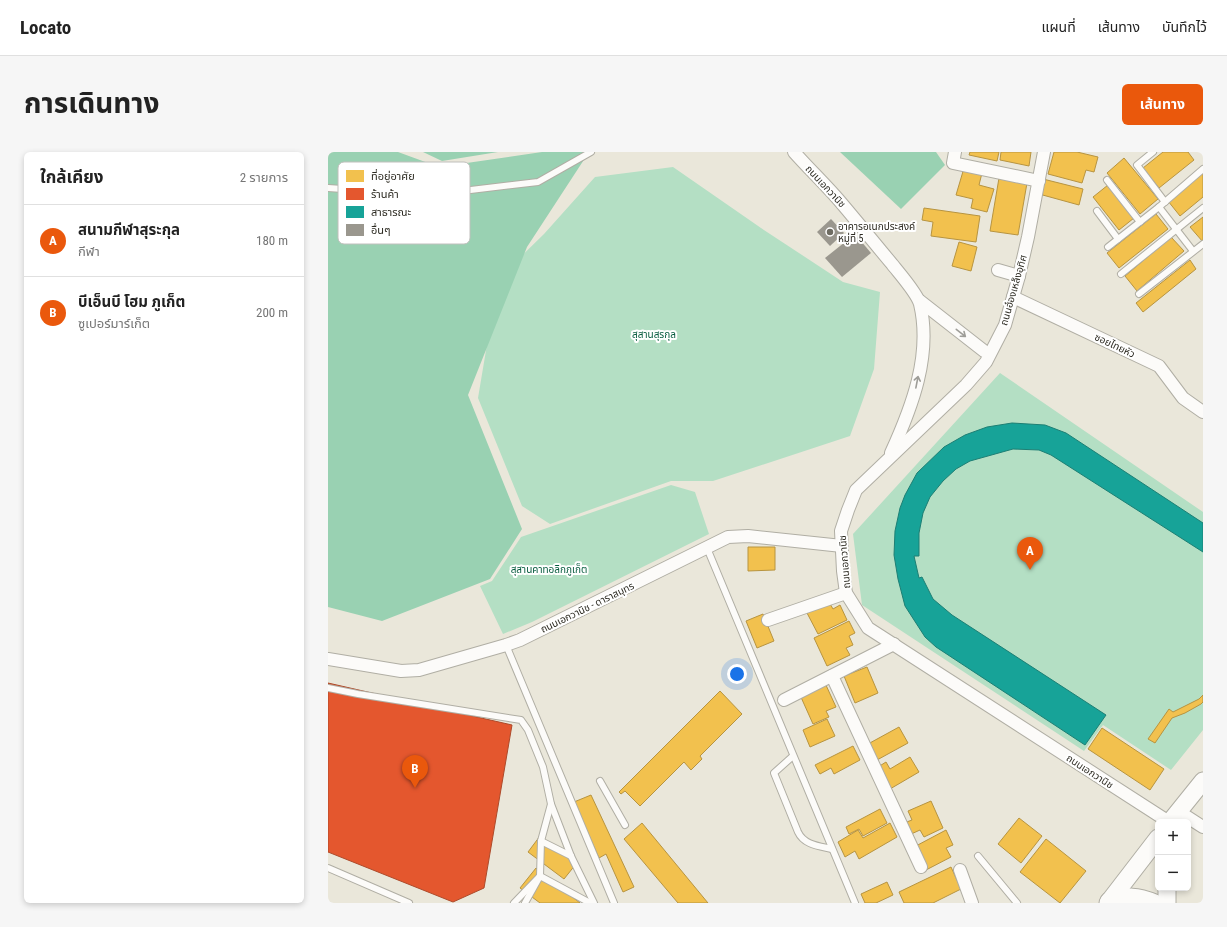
<!DOCTYPE html>
<html lang="th">
<meta charset="utf-8">
<style>
body{margin:0;font-family:"Roboto Condensed","Noto Sans Thai",sans-serif;background:#f6f6f6;color:#222}
.controls{position:absolute;right:12px;bottom:12px;display:grid;overflow:hidden;border-radius:6px;box-shadow:0 2px 6px #0003}
.controls button{width:36px;height:36px;display:grid;place-items:center;padding:0;border:0;border-bottom:1px solid #e0e0e0;background:#fff;color:#222;font:20px sans-serif}
.you{position:absolute;left:409px;top:522px;width:14px;height:14px;margin:-10px;border:3px solid #fff;border-radius:50%;background:#1a73e8;box-shadow:0 0 0 6px #1a73e833}
.badge{display:grid;place-items:center;width:26px;height:26px;border-radius:50%;background:#ea580c;color:#fff;font-size:13px;font-weight:700}
.pin{position:absolute;translate:-50% -33px;filter:drop-shadow(0 1px 2px #0008)}
.pin::after{content:'';position:absolute;top:21px;width:14px;height:12px;background:inherit;clip-path:polygon(0 0,100% 0,50% 100%)}
.list{margin:0;padding:0;list-style:none}
h2{display:flex;justify-content:space-between;align-items:center;height:52px;margin:0;padding:0 16px;font-size:17px}
h2 small{font-size:13px;font-weight:400;color:#767676}
.list li{display:grid;grid-template-columns:26px 1fr auto;gap:12px;align-items:center;box-sizing:border-box;height:72px;padding:0 16px;border-top:1px solid #e0e0e0}
.list b{display:block;font-size:15px;white-space:nowrap}
.list p{margin:0;font-size:13px;white-space:nowrap;color:#767676}
.list em{font-size:13px;font-style:normal;color:#767676}
.map{position:relative;flex:none;width:875px;height:751px;overflow:hidden;border-radius:6px}
header{display:flex;align-items:center;gap:24px;box-sizing:border-box;height:56px;padding:0 20px;background:#fff;border-bottom:1px solid #e0e0e0}
header strong{font-size:19px}
nav{display:flex;gap:22px;margin-inline-start:auto;font-size:14px}
.intro{display:flex;align-items:center;justify-content:space-between;box-sizing:border-box;height:96px;padding:0 24px}
h1{margin:0;font-size:28px}
.button{padding:10px 18px;border-radius:6px;background:#ea580c;color:#fff;font-size:14px;font-weight:700}
main{display:flex;gap:24px;padding:0 24px}
aside{flex:1;background:#fff;border-radius:6px;box-shadow:0 2px 6px #0003}
.map>svg:first-child{display:block}
.green{fill:#b4dfc4}
.forest{fill:#99d1b2}
.homes{fill:#f2c14e;stroke:#b79440}
.shops{fill:#e4572e;stroke:#ad4a2a}
.public{fill:#17a398;stroke:#1d7f74}
.building{fill:#9a978e}
.lines{fill:none;stroke-linecap:round;stroke-linejoin:round}
.service-casing{stroke:#b0aea4;stroke-width:8}
.minor-casing{stroke:#b0aea4;stroke-width:14}
.secondary-casing{stroke:#b0aea4;stroke-width:19}
.service{stroke:#fcfbf9;stroke-width:6}
.minor{stroke:#fcfbf9;stroke-width:12}
.secondary{stroke:#fcfbf9;stroke-width:17}
.oneway{stroke:#9e9d98}
.poi-dot{fill:#6e6c62;stroke:#fff;stroke-width:1.5}
.labels{text-anchor:middle;stroke-width:4;stroke-linejoin:round;paint-order:stroke}
.street-label{font-size:10px;fill:#2c2a21;stroke:#fff}
.poi-label{font-size:10px;fill:#2c2a21;stroke:#fff;text-anchor:start}
.park-label{font-size:10px;fill:#065b3e;stroke:#fff}
.key{fill:#fff;stroke:#c0bfbc;stroke-width:1}
.key-label{font-size:11px;fill:#2c2a21}
</style>
<header>
<strong>Locato</strong>
<nav><a>แผนที่</a><a>เส้นทาง</a><a>บันทึกไว้</a></nav>
</header>
<div class="intro"><h1>การเดินทาง</h1><a class="button">เส้นทาง</a></div>
<main>
<aside>
<h2>ใกล้เคียง<small>2 รายการ</small></h2>
<ul class="list">
<li><span class="badge">A</span><div><b>สนามกีฬาสุระกุล</b><p>กีฬา</p></div><em>180 m</em></li>
<li><span class="badge">B</span><div><b>บีเอ็นบี โฮม ภูเก็ต</b><p>ซูเปอร์มาร์เก็ต</p></div><em>200 m</em></li>
</ul>
</aside>
<div class="map">
<svg width="875" height="751" viewBox="0 0 875 751">
<rect width="100%" height="100%" fill="#eae7da"/>
<!-- green -->
<g class="green">
<path d="M 345,15 L 433,76 L 515,130 L 552,140 L 546,217 L 522,284 L 385,329 L 343,329 L 222,372 L 194,354 L 150,246 L 170,127 L 216,82 L 267,25 Z"/>
<path d="M 672,221 L 875,360 L 875,578 L 843,618 L 775,573 L 756,599 L 534,453 L 525,382 Z"/>
<path d="M 343,333 L 367,340 L 381,382 L 204,470 L 175,482 L 152,434 L 164,429 L 193,385 Z"/>
</g>
<!-- forest -->
<g class="forest">
<path d="M 0,0 L 70,0 L 111,15 L 214,0 L 261,0 L 199,95 L 140,243 L 194,377 L 162,427 L 54,469 L 0,455 Z"/>
<path d="M 95,0 L 170,0 L 114,9 Z"/>
<path d="M 512,0 L 608,0 L 617,13 L 573,57 Z"/>
</g>
<!-- homes -->
<g class="homes">
<path d="M 642,0 L 671,0 L 669,9 L 641,3 Z"/>
<path d="M 673,0 L 703,0 L 701,14 L 672,8 Z"/>
<path d="M 726,0 L 749,0 L 770,5 L 766,20 L 758,18 L 754,31 L 720,22 Z"/>
<path d="M 835,0 L 860,0 L 866,8 L 831,36 L 815,16 Z"/>
<path d="M 796,6 L 830,47 L 812,62 L 779,21 Z"/>
<path d="M 636,16 L 654,21 L 651,33 L 666,37 L 659,60 L 643,56 L 645,47 L 628,43 Z"/>
<path d="M 875,20 L 875,45 L 852,64 L 840,49 Z"/>
<path d="M 671,26 L 699,31 L 690,83 L 662,79 Z"/>
<path d="M 715,27 L 755,37 L 751,53 L 711,42 Z"/>
<path d="M 780,33 L 806,66 L 791,78 L 765,45 Z"/>
<path d="M 596,56 L 652,64 L 648,90 L 603,84 L 605,70 L 594,68 Z"/>
<path d="M 828,62 L 840,77 L 791,116 L 779,101 Z"/>
<path d="M 875,65 L 875,90 L 862,75 Z"/>
<path d="M 843,85 L 856,99 L 809,139 L 797,124 Z"/>
<path d="M 631,90 L 649,95 L 643,119 L 624,114 Z"/>
<path d="M 862,108 L 868,117 L 815,160 L 808,151 Z"/>
<path d="M 420,395 L 447,395 L 447,418 L 420,419 Z"/>
<path d="M 501,450 L 505,457 L 512,453 L 519,468 L 490,482 L 479,461 Z"/>
<path d="M 435,462 L 446,489 L 429,496 L 418,469 Z"/>
<path d="M 521,469 L 527,481 L 521,484 L 525,493 L 518,496 L 522,503 L 499,514 L 486,486 Z"/>
<path d="M 539,515 L 550,541 L 527,551 L 516,524 Z"/>
<path d="M 497,531 L 508,555 L 498,559 L 501,565 L 485,572 L 472,543 Z"/>
<path d="M 392,539 L 414,562 L 372,604 L 374,607 L 363,618 L 356,610 L 312,654 L 297,639 L 293,642 L 291,640 Z"/>
<path d="M 875,543 L 875,550 L 873,552 L 857,561 L 844,566 L 827,591 L 820,587 L 841,557 L 845,560 L 871,547 Z"/>
<path d="M 499,567 L 507,584 L 482,595 L 475,578 Z"/>
<path d="M 571,575 L 580,591 L 549,608 L 540,592 Z"/>
<path d="M 774,576 L 836,617 L 822,638 L 760,597 Z"/>
<path d="M 525,594 L 532,608 L 506,622 L 503,616 L 492,622 L 487,613 Z"/>
<path d="M 582,605 L 591,620 L 562,637 L 550,615 L 558,610 L 562,617 Z"/>
<path d="M 263,643 L 306,735 L 295,740 L 278,702 L 271,706 L 246,650 Z"/>
<path d="M 603,649 L 615,676 L 596,685 L 592,678 L 581,683 L 576,671 L 584,668 L 580,659 Z"/>
<path d="M 552,657 L 559,671 L 535,684 L 531,677 L 521,682 L 518,675 Z"/>
<path d="M 691,666 L 714,684 L 693,711 L 670,692 Z"/>
<path d="M 314,671 L 380,751 L 350,751 L 296,687 Z"/>
<path d="M 562,671 L 569,685 L 531,707 L 527,699 L 517,705 L 510,690 L 530,678 L 535,686 Z"/>
<path d="M 618,678 L 625,693 L 618,696 L 623,705 L 598,718 L 586,695 Z"/>
<path d="M 212,684 L 248,712 L 236,727 L 200,700 Z"/>
<path d="M 718,687 L 758,719 L 732,751 L 692,720 Z"/>
<path d="M 623,715 L 633,737 L 605,751 L 576,751 L 571,740 Z"/>
<path d="M 208,716 L 252,751 L 212,751 L 192,736 Z"/>
<path d="M 559,730 L 565,743 L 548,751 L 537,751 L 533,742 Z"/>
</g>
<!-- shops -->
<path class="shops" d="M 0,531 L 184,573 L 156,736 L 125,750 L 0,700 Z"/>
<!-- public -->
<path class="public" d="M 684,271 L 717,273 L 738,281 L 875,371 L 875,400 L 723,303 L 711,298 L 685,297 L 642,309 L 628,317 L 615,329 L 602,345 L 595,361 L 591,381 L 591,404 L 586,404 L 591,426 L 594,425 L 605,447 L 624,463 L 778,563 L 757,593 L 608,495 L 597,485 L 577,454 L 570,427 L 566,403 L 567,379 L 572,356 L 577,343 L 589,321 L 616,295 L 637,283 L 659,275 Z"/>
<!-- building -->
<g class="building">
<path d="M 503,67 L 516,81 L 502,94 L 489,80 Z"/>
<path d="M 527,82 L 543,101 L 514,125 L 497,106 Z"/>
</g>
<g class="lines">
<!-- service casing -->
<g class="service-casing">
<g id="service">
<path d="M 825,0 L 809,13 L 837,50"/>
<path d="M 779,28 L 812,70"/>
<path d="M 0,36 L 101,43 L 210,30 L 263,0"/>
<path d="M 831,55 L 865,99"/>
<path d="M 769,59 L 790,87"/>
<path d="M 780,95 L 831,55 L 875,17"/>
<path d="M 793,122 L 875,56"/>
<path d="M 811,142 L 875,92"/>
<path d="M 379,396 L 527,751"/>
<path d="M 178,493 L 286,751"/>
<path d="M 0,536 L 30,542 L 193,568 L 200,578 L 215,615 L 223,652 L 213,689 L 212,724 L 186,751"/>
<path d="M 465,604 L 446,621 L 470,680 C 476,693 491,694 504,697"/>
<path d="M 272,629 L 297,673"/>
<path d="M 223,652 L 243,704 L 266,751"/>
<path d="M 213,689 L 243,704"/>
<path d="M 650,704 L 689,751"/>
<path d="M 0,716 L 81,751"/>
<path d="M 197,751 L 212,724 L 262,751"/>
</g>
</g>
<!-- minor casing -->
<g class="minor-casing">
<g id="minor">
<path d="M 466,0 C 482,18 500,35 515,53 C 532,73 548,93 564,112 C 571,121 589,141 592,152 C 604,203 584,255 563,301"/>
<path d="M 627,0 L 625,11 L 711,29"/>
<path d="M 716,0 L 700,85 L 691,124 L 677,173 L 658,210 L 638,233 L 528,338 L 520,358 L 513,379 L 515,419 L 518,441 L 540,476 L 841,670"/>
<path d="M 670,118 L 691,124"/>
<path d="M 685,145 L 831,214 L 855,246 L 875,260"/>
<path d="M 592,149 L 656,199"/>
<path d="M 440,468 L 518,441"/>
<path d="M 0,507 L 73,519 L 91,518 L 178,493 L 192,488 L 400,385 L 420,384 L 514,394"/>
<path d="M 504,524 L 593,715"/>
<path d="M 456,548 L 566,492"/>
<path d="M 850,659 L 875,675"/>
<path d="M 632,718 L 644,751"/>
</g>
</g>
<!-- secondary casing -->
<g class="secondary-casing">
<g id="secondary">
<path d="M 842,670 L 875,629"/>
<path d="M 781,749 C 801,744 808,743 827,751"/>
<path d="M 780,751 L 830,686"/>
<path d="M 839,751 L 839,736"/>
</g>
</g>
<!-- service -->
<use href="#service" class="service"/>
<!-- minor -->
<use href="#minor" class="minor"/>
<!-- secondary -->
<use href="#secondary" class="secondary"/>
</g>
<!-- one-way arrows -->
<defs><path id="oneway-shaft" d="M-6 0H5M1.5-3L5.5 0L1.5 3" fill="none" stroke-width="1.6" stroke-linecap="round" stroke-linejoin="round"/></defs>
<g class="oneway">
<use href="#oneway-shaft" transform="translate(633 181) rotate(38)"/>
<use href="#oneway-shaft" transform="translate(589 230) rotate(-79)"/>
</g>
<!-- markers -->
<circle class="poi-dot" cx="502" cy="80" r="4"/>
<g class="labels">
<!-- street labels -->
<g class="street-label">
<text transform="translate(498 34) rotate(47)" y="4">ถนนเอกวานิช</text>
<text transform="translate(685 138) rotate(-74)" y="4">ถนนฮ๋องเหล็งอุทิศ</text>
<text transform="translate(787 193) rotate(25)" y="4">ซอยไทยหัว</text>
<text transform="translate(516 410) rotate(-95)" y="4">ถนนเอกวานิช</text>
<text transform="translate(259 455) rotate(-26)" y="4">ถนนเอกวานิช - ดาราสมุทร</text>
<text transform="translate(762 619) rotate(33)" y="4">ถนนเอกวานิช</text>
</g>
<!-- poi labels -->
<g class="poi-label">
<text x="510" y="78">อาคารอเนกประสงค์<tspan x="510" dy="12">หมู่ที่ 5</tspan></text>
</g>
<!-- park labels -->
<g class="park-label">
<text x="326" y="186">สุสานสุรกุล</text>
<text x="221" y="421">สุสานคาทอลิกภูเก็ต</text>
</g>
</g>
<!-- legend -->
<rect x="10" y="10" width="132" height="82" rx="6" class="key"/>
<rect x="18" y="18" width="18" height="12" fill="#f2c14e"/>
<rect x="18" y="36" width="18" height="12" fill="#e4572e"/>
<rect x="18" y="54" width="18" height="12" fill="#17a398"/>
<rect x="18" y="72" width="18" height="12" fill="#9a978e"/>
<g class="key-label">
<text x="43" y="28">ที่อยู่อาศัย</text>
<text x="43" y="46">ร้านค้า</text>
<text x="43" y="64">สาธารณะ</text>
<text x="43" y="82">อื่นๆ</text>
</g>
</svg>
<div class="controls">
<button>+</button>
<button>−</button>
</div>
<div class="you"></div>
<div class="pin badge" style="left:702px;top:418px">A</div>
<div class="pin badge" style="left:87px;top:636px">B</div>
</div>
</main>
